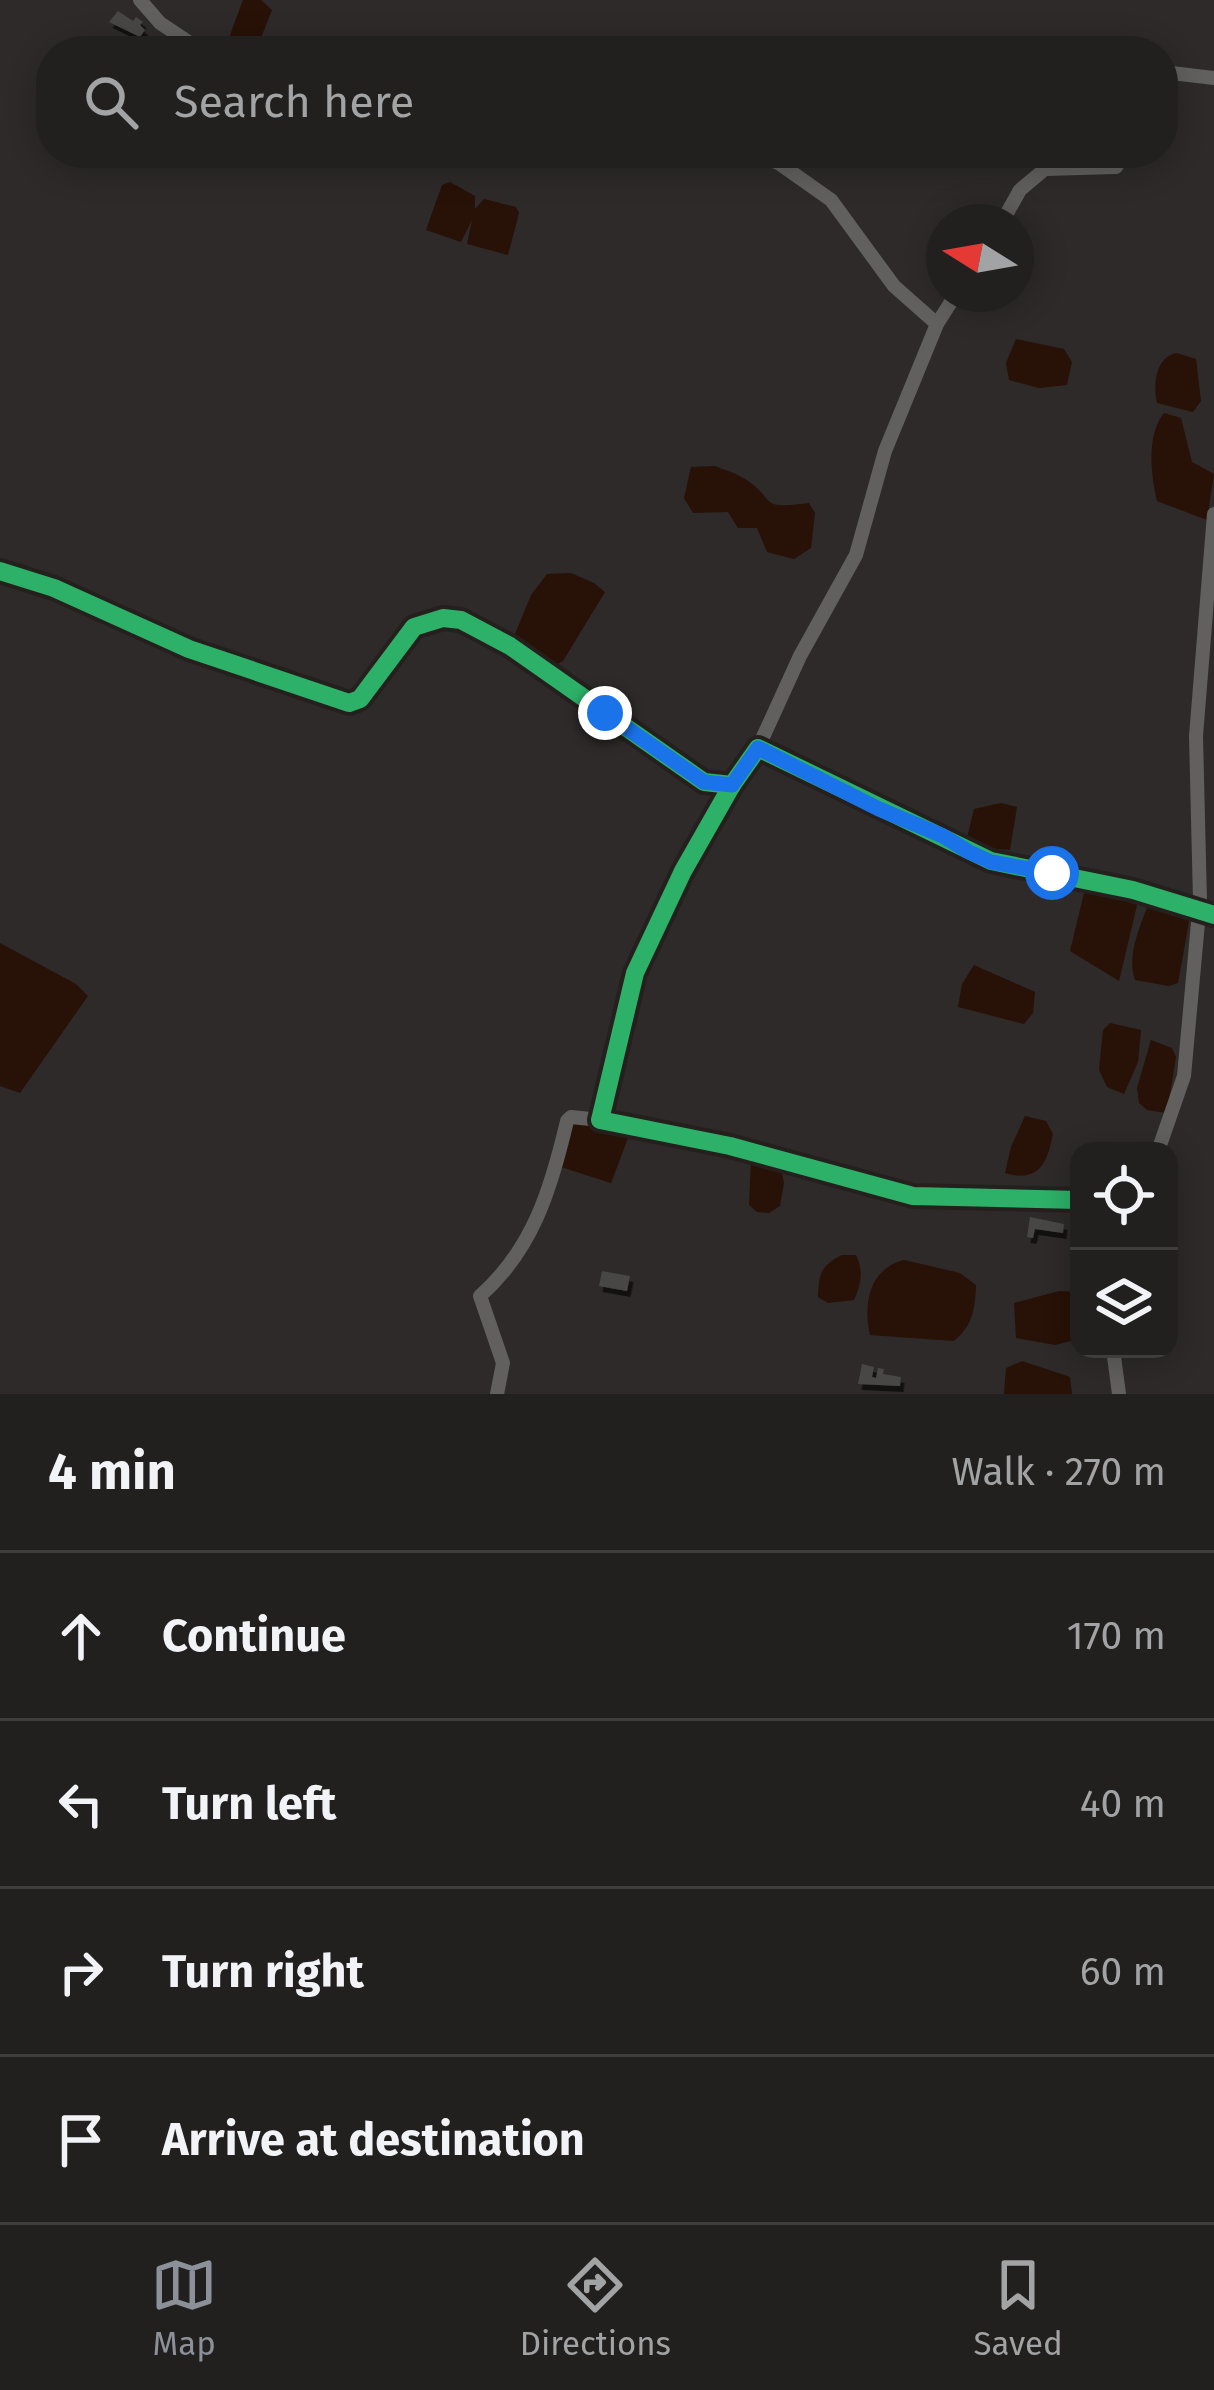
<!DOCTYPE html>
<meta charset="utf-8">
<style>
body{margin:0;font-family:"Fira Sans",sans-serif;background:#2e2d2c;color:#f1f3f6}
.controls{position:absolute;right:36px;bottom:36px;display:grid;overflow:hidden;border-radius:24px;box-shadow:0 6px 30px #0003}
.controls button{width:108px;height:108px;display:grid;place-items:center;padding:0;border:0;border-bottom:3px solid #3f3e3d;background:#22201f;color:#f1f3f6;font:60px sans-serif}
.compass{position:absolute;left:926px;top:204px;width:108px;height:108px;border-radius:50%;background:#22201f;box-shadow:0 6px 30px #0003;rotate:281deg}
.stop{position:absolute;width:36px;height:36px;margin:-27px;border:9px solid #1a73e8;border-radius:50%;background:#fff}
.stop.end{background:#1a73e8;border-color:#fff;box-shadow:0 3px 12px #0008}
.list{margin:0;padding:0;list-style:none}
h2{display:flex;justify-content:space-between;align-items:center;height:156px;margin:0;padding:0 48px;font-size:51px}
h2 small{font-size:39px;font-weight:400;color:#a2a3a4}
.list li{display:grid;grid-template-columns:78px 1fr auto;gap:36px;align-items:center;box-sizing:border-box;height:168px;padding:0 48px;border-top:3px solid #3f3e3d}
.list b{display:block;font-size:45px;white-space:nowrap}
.list em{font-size:39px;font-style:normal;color:#a2a3a4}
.icon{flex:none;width:66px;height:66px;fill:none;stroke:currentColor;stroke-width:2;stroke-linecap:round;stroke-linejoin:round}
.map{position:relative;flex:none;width:1214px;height:1394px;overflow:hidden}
.search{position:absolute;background:#22201f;box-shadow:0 6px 30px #0003;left:36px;right:36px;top:36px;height:132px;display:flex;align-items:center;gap:30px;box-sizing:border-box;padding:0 42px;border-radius:48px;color:#a2a3a4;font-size:45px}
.sheet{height:828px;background:#22201f}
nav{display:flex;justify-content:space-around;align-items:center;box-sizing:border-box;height:168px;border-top:3px solid #3f3e3d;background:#22201f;font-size:33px;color:#a2a3a4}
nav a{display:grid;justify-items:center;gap:6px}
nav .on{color:#8c9099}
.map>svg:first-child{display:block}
.water{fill:#281106}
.building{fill:#494745;filter:url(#shadow)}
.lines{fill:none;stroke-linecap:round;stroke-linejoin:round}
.minor{stroke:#61605f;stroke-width:14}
.cycleway-casing{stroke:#25201d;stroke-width:26}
.cycleway{stroke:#2db169;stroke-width:18}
.route{stroke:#1a73e8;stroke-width:15}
</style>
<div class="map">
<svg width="1214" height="1394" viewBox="0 0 1214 1394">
<defs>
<filter id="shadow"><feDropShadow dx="3.5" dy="6" stdDeviation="0" flood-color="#0009"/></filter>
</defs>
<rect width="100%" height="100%" fill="#2d2a29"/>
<!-- water -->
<g class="water">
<path d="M 243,0 L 261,0 L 272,10 L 257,48 L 235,45 L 230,35 Z"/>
<path d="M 450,182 L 475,196 L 475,209 L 484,199 L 516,207 L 519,213 L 508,255 L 467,244 L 472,220 L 461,242 L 426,230 L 442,185 Z"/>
<path d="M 1016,339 L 1064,349 L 1072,362 L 1067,385 L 1039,388 L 1009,380 L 1006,363 Z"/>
<path d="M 1177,353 L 1196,359 L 1201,401 L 1193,412 L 1157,403 C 1153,385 1155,357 1177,353 Z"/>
<path d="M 1164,413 L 1181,418 L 1192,462 L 1214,474 L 1207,520 L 1157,501 C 1151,475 1146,435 1164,413 Z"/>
<path d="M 715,466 C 724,470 736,473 745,479 C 778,500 756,510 809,503 L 815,513 L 811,548 L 794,559 L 767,552 L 757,528 L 738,528 L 728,512 L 693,513 L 684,498 L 691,467 Z"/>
<path d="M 571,573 L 594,583 L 605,592 L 563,661 L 554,666 L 513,639 L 531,595 L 547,574 Z"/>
<path d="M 1001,803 L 1017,807 L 1010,850 L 974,847 L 966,842 L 974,809 Z"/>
<path d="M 1085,889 L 1138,901 L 1119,981 L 1070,951 Z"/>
<path d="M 1148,905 L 1190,916 L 1178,983 L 1169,986 L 1135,980 C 1127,955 1139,929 1148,905 Z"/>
<path d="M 0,943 L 76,984 L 88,996 L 20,1093 L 0,1086 Z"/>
<path d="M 974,965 L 1035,992 L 1033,1013 L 1024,1024 L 958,1007 L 962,984 Z"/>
<path d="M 1110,1023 L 1141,1030 L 1138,1062 L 1124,1094 L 1107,1087 L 1099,1070 L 1103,1030 Z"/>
<path d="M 1151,1040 L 1172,1048 L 1176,1057 L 1167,1113 L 1147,1110 L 1139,1103 L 1137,1088 Z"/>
<path d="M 1025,1116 L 1046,1121 L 1053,1134 C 1047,1163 1039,1183 1005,1173 L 1011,1147 Z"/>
<path d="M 571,1119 L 630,1133 L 611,1183 L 561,1167 Z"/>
<path d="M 751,1161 L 780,1163 L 784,1183 L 780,1206 L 769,1213 L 757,1212 L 749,1205 Z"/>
<path d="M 842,1255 L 856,1255 C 864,1271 861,1284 854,1300 L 828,1303 L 818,1297 C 819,1274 820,1266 842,1255 Z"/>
<path d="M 904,1260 L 960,1273 L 976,1285 C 975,1309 973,1325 954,1341 L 870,1335 C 863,1303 869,1269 904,1260 Z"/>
<path d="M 1059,1291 L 1079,1292 L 1079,1339 L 1055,1345 L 1016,1338 L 1014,1303 Z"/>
<path d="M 1022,1361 L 1070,1377 L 1072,1394 L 1004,1394 L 1006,1368 Z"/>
</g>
<!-- building -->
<g class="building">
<path d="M 118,11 L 133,21 L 136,17 L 143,22 L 140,25 L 145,30 L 140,37 L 109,22 Z"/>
<path d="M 1030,1217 L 1064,1224 L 1063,1233 L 1035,1229 L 1033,1238 L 1027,1237 Z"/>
<path d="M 602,1271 L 630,1276 L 627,1291 L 599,1286 Z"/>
<path d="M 862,1364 L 874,1367 L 872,1377 L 876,1378 L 878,1368 L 884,1369 L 883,1374 L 901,1377 L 900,1386 L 858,1384 Z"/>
</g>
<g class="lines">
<!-- minor -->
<g class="minor">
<path d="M 140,0 L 160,23 L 202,51"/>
<path d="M 1163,72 L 1214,78"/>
<path d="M 756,153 L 780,164 L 831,200 L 894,286 L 937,324"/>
<path d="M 1002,222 L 1020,190 L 1045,169 L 1116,167 L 1125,153"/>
<path d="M 0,571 L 54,588 L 189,649 L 349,703 L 360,699 L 414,627 L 443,618 L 461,620 L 510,646 L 704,782 L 732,785 L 758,748 L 991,861 L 1133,890 L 1214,915"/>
<path d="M 758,748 L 800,656 L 856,555 L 885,451 L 937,324 L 956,294"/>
<path d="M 732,785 L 683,871 L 635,973 L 600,1120 L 730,1146 L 913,1196 L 1079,1200"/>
<path d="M 1158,1151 L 1184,1076 L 1200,901 L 1196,736 L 1214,514"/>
<path d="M 1113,1349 L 1119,1394"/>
<path d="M 497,1394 L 503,1363 L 480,1296 C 533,1249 551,1189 567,1121 L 571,1117 L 600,1120"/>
</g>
<!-- cycleway casing -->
<g class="cycleway-casing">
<g id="cycleway">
<path d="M 0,571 L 54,588 L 189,649 L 349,703 L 360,699 L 414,627 L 443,618 L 461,620 L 510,646 L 704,782 L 732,785 L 758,748 L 991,861 L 1133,890 L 1214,915"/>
<path d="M 732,785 L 683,871 L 635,973 L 600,1120 L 730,1146 L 913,1196 L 1079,1200"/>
</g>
</g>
<!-- cycleway -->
<use href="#cycleway" class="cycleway"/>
</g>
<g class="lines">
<!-- route -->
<path class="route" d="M 605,713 L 704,782 L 732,785 L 758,748 L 879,809 L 943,836 L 969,852 L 991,862 L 1052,873"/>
</g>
</svg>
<div class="controls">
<button><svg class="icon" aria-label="locate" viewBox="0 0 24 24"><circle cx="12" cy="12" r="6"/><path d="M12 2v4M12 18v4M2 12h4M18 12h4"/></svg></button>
<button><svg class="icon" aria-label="layers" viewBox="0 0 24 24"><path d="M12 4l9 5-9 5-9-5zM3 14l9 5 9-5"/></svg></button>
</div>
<svg class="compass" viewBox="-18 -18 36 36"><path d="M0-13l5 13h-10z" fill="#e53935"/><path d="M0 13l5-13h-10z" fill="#a2a3a4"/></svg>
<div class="stop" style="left:1052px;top:873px"></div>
<div class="stop end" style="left:605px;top:713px"></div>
<div class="search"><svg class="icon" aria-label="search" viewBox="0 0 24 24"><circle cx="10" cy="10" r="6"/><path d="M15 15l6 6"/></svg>Search here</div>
</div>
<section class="sheet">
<h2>4 min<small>Walk · 270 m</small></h2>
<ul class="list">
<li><svg class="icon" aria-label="ahead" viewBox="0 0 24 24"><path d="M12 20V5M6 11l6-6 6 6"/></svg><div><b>Continue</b></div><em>170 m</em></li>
<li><svg class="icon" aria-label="left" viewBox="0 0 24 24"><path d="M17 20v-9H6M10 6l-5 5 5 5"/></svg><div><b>Turn left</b></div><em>40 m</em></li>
<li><svg class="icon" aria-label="right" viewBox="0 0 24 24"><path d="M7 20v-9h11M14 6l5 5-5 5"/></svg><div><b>Turn right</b></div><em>60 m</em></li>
<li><svg class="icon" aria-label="arrive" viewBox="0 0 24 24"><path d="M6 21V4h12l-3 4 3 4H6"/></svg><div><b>Arrive at destination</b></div></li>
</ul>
</section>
<nav>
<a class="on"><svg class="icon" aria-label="map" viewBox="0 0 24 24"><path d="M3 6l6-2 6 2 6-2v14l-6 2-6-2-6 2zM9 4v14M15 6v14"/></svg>Map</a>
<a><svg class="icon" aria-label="directions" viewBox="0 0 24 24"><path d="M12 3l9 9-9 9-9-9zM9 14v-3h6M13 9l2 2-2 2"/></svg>Directions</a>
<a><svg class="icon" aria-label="saved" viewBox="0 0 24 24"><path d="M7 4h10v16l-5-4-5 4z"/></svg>Saved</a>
</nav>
